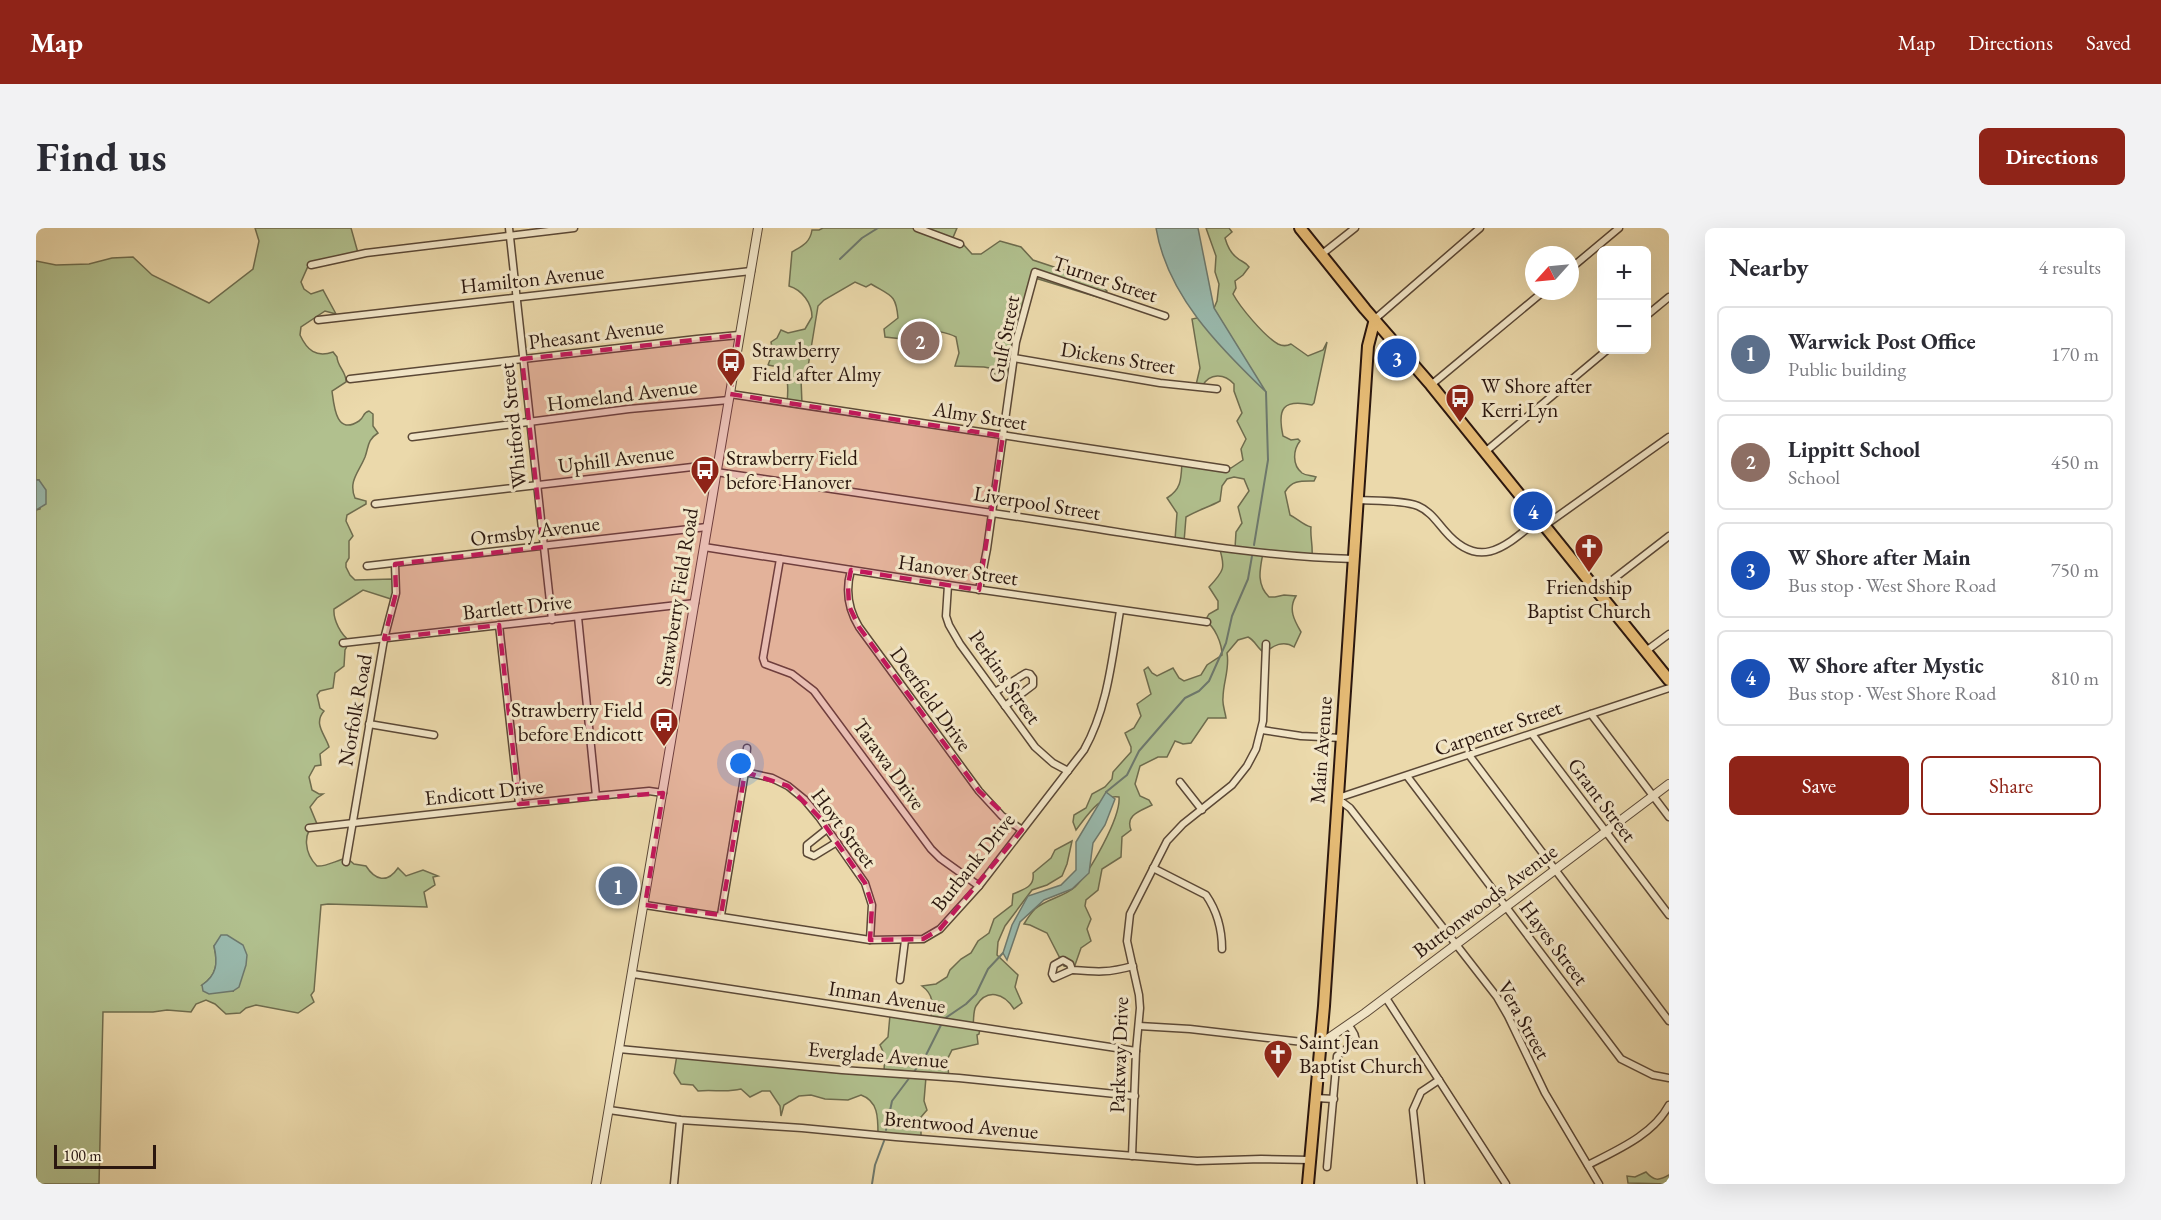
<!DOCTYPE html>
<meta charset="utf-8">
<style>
body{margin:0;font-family:"EB Garamond",serif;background:#f2f2f3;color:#2b2b33}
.controls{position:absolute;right:18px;top:18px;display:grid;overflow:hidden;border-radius:9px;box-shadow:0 6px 24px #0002}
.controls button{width:54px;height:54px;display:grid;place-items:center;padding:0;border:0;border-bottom:2px solid #e1e1e2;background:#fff;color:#2b2b33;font:30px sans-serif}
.compass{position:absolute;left:1489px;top:18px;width:54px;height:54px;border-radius:50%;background:#fff;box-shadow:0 6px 24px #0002;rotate:243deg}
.scale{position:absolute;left:18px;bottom:15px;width:102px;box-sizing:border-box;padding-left:6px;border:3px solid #2b170f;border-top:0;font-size:16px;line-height:21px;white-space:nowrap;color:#2b170f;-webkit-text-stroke:4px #f2e6c8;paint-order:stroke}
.you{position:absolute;left:705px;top:536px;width:21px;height:21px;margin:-15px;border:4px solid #fff;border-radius:50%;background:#1a73e8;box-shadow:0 0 0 9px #1a73e833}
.badge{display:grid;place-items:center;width:39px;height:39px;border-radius:50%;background:#8f2418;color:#fff;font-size:20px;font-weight:700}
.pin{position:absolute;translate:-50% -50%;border:3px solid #fff;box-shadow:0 2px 6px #0006}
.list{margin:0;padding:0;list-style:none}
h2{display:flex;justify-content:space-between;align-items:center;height:78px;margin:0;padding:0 24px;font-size:26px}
h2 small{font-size:20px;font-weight:400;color:#7c7c81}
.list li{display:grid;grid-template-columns:39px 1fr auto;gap:18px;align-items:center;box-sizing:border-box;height:96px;margin:0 12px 12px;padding:0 12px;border:2px solid #e1e1e2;border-radius:9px}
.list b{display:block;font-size:22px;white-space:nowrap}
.list p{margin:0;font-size:20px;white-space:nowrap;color:#7c7c81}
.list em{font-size:20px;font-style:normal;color:#7c7c81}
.actions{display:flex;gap:12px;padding:18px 24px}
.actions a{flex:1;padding:14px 0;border:2px solid #8f2418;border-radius:9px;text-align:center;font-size:21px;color:#8f2418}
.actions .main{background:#8f2418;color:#fff}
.map{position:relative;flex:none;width:1633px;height:956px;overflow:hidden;border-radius:9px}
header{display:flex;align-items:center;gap:36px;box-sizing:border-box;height:84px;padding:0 30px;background:#8f2418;color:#fff}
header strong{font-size:28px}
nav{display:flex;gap:33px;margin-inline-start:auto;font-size:21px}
.intro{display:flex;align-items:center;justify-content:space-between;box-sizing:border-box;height:144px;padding:0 36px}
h1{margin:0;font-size:42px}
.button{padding:15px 27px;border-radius:9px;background:#8f2418;color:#fff;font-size:21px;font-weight:700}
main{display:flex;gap:36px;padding:0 36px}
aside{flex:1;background:#fff;border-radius:9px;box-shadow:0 6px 24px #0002}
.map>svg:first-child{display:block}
.green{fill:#b1c08e;stroke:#6e6c4e;stroke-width:1.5;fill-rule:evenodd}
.water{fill:#99baae;stroke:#6d796e;stroke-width:1.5}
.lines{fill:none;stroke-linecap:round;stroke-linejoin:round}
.stream{stroke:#6d796e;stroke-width:2}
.minor-casing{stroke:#5b4836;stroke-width:9}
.tertiary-casing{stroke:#5b4836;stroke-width:10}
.primary-casing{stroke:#2b170f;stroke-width:14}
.minor{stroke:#f2e6c8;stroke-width:6}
.tertiary{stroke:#f2e6c8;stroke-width:8}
.primary{stroke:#e6bc76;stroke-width:10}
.marked{fill:#c2185b;fill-opacity:0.2;stroke:#c2185b;stroke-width:4.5;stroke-dasharray:12 8;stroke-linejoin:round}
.labels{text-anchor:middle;stroke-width:6;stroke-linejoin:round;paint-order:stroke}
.street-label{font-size:21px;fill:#2b170f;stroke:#f2e6c8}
.poi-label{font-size:21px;fill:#2b170f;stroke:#f2e6c8;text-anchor:start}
</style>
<header>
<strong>Map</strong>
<nav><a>Map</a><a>Directions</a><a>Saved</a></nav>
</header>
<div class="intro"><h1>Find us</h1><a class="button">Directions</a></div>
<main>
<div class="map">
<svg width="1633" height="956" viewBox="0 0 1633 956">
<rect width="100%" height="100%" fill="#ebd9ab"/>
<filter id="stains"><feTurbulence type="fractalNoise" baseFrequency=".00333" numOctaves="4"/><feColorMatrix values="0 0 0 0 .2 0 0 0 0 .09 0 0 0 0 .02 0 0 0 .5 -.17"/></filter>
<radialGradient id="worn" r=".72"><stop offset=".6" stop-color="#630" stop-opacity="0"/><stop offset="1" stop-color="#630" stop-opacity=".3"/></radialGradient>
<!-- green -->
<g class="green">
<path d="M 219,0 L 315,0 L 322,25 L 273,36 L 265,54 L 268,61 L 275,66 L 287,62 L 300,86 L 289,83 L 265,99 L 264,107 C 271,122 280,130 297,124 L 301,129 C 301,138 311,145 310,154 L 296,163 C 298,178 300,208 323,193 C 329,189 326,185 333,183 L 337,186 L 337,198 L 342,205 C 331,212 333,218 329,229 C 323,244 312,253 319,270 L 330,273 L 330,276 L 311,287 L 310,293 L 317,308 L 313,313 L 313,330 L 310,335 L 310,339 L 314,347 L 319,352 L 357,351 L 359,360 L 355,371 L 327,362 L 298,381 C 297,392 305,407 314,413 L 309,422 L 308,438 L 299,445 L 297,460 L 284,463 L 281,467 L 284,480 L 288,483 C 277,496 289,506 293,519 L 284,526 L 285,537 L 279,538 L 273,549 L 276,562 L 283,566 L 287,566 L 281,570 L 274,579 L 281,596 C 265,604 269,626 281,638 C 290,639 301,632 311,630 L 318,636 L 330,638 C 339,652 351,656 362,640 L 370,648 L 387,642 L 402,648 L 397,649 L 399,657 L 388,664 L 391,679 L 292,676 L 285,677 L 278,763 L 275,767 L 278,774 L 262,785 L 220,777 L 210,780 L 204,785 L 190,786 L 179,776 L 170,772 L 160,776 L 155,784 L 131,782 L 117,784 L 67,784 L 63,956 L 0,956 L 0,282 L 4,281 L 3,252 L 0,252 L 0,33 L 20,37 L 53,36 L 76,30 L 97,29 L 116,47 L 173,75 L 217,41 L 223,13 ZM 183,713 L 197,763 L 166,757 C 181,747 182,735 178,718 Z"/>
<path d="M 787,0 L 921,0 L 916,12 L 926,15 L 936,26 L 945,26 L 964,13 L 985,19 L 997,32 L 1027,42 L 1040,40 C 1049,50 1060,54 1071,63 L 1068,71 L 999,50 L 974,148 L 954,145 L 953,140 L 948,139 L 919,138 L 923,125 L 920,109 C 913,105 895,101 886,102 C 881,103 878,108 876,112 L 849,109 L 848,101 L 862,90 C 860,66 855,68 835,56 L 830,59 L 819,54 L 788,72 L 782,78 L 771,145 L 765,151 L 766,176 L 751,174 C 753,156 753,139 732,137 L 737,124 L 735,114 L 741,110 L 745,102 L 752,105 L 769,101 L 776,89 C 776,75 766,62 753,58 L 756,24 C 766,18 774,15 776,2 L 783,2 Z"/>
<path d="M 1170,0 L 1193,0 L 1196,4 L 1189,10 C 1191,17 1195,25 1200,29 C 1205,34 1209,33 1213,39 L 1207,47 L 1199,53 L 1200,60 L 1197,66 C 1204,79 1228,108 1242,116 C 1246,118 1251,118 1255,116 L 1272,128 L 1287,122 L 1291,114 L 1278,175 L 1276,177 C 1247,171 1241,180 1247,208 L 1255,212 L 1262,211 L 1264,213 C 1257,222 1256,237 1266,245 C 1270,248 1275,247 1280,249 L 1278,253 C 1265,253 1256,252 1249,264 L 1254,287 C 1262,291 1267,297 1275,299 C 1274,309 1277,317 1276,328 L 1227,325 C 1224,341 1220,356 1233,369 L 1239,369 L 1248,367 L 1260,368 C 1252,381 1258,392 1265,404 L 1258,419 C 1248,412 1237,417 1229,425 C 1221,421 1220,413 1212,409 L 1202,412 L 1191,425 C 1194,441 1187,454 1187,470 C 1186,476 1189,483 1190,490 L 1172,490 L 1155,515 L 1147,516 L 1139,513 L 1131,529 L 1122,529 L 1104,538 L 1099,556 L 1104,568 L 1113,572 L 1116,577 C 1104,583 1089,587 1095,602 L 1086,609 L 1085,629 L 1066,641 L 1062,662 L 1050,672 L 1049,678 L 1055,691 L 1051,701 L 1055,713 L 1045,720 L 1038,740 L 1028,738 L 1011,705 L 994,697 L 988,696 C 991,691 995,685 999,681 C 1010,671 1028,669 1039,659 C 1054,644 1085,589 1083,569 C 1064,566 1051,588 1040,602 L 1037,594 L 1038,587 L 1050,580 L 1056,566 L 1069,559 L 1076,551 L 1077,544 L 1095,524 L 1095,519 L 1089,505 L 1098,500 L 1105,488 L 1101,476 L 1115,466 L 1108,442 L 1112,439 L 1116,445 L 1121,448 L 1137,440 L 1143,450 L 1148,453 L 1165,447 L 1171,437 L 1186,427 C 1186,416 1179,398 1169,393 L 1173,386 L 1182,381 L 1182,373 L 1173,359 C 1188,343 1190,340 1183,319 L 1199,320 L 1200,304 L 1206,295 L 1202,279 L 1213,263 L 1208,251 L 1198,249 L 1191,251 L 1186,258 L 1184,273 C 1173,279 1162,282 1150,289 L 1148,314 L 1139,312 L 1141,285 L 1131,270 C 1146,261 1145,250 1146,234 L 1195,240 L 1207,232 L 1205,221 L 1210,211 L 1201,193 L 1206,185 L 1198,163 L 1198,156 C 1188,145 1174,145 1166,158 L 1160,157 L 1164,140 L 1156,91 L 1175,87 L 1181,73 L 1183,56 L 1179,44 L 1180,28 Z"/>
<path d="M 1036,613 L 1031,636 L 1026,648 L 1011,657 L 996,662 L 969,698 L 962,714 L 961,727 L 982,747 L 979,759 L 986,775 L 978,781 C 968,765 951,760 940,778 C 937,783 938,792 937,797 L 944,801 L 943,806 L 941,807 L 942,816 L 916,822 L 911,832 L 913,849 L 890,849 L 888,873 L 891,882 L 885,889 L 885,909 L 842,906 C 842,889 842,873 825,867 L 812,872 L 789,871 L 775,867 L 763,868 L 748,877 L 745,888 L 744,878 L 734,863 L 726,863 L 714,869 L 705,861 C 689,865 677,861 662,863 L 657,857 L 645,856 L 638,845 L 641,827 L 848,842 L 849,828 L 844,817 L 852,809 L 854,787 L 895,790 C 897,776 898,767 886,758 L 900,756 L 911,749 L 914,742 L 925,731 L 935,725 L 942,713 L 953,705 L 958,691 L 976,677 L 977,666 C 988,661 999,659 997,645 L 1015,630 L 1019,622 Z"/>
<path d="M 1610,944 C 1618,953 1623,953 1633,947 L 1633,956 L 1592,955 L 1591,948 L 1599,949 Z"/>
</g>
<!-- water -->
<g class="water">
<path d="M 1120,0 L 1162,0 L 1178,80 L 1230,164 C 1183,119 1131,67 1120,0 Z"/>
<path d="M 0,252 L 3,252 L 10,262 L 10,276 L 0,282 Z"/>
<path d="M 1070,564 L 1079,571 L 1069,597 L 1057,615 L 1053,645 L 1036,661 L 1008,672 L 984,694 L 971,732 L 967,725 L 976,697 L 992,668 L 1025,657 L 1040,642 L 1040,614 Z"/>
<path d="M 185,707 L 191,707 L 207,717 L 211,727 L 210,737 L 203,759 L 197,763 L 173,766 L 167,763 L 166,757 C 181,747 182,735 178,718 Z"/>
</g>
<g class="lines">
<!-- stream -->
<g class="stream">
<path d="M 804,31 L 826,10 L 842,0"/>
<path d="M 1218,317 L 1232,232 L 1230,164"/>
<path d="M 1070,564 L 1091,547 L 1103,523 L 1149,470 L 1163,463 L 1173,453 L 1190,415 L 1196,388 L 1212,351 L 1216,328"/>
<path d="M 850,902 L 856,873 L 889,829 L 908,791 L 930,776 L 940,766 L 952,741 L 967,725"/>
<path d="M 836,956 L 839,937 L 848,913"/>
</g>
<!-- minor casing -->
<g class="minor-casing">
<g id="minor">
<path d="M 473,0 L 516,392"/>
<path d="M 881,0 L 924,16"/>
<path d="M 1286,26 L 1319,0"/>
<path d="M 275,37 L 330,25 L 538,0"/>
<path d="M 1534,41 L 1583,0"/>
<path d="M 1610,88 L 1633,69"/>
<path d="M 1339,91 L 1444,0"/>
<path d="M 282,92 L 715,43"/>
<path d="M 978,130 L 1124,155 L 1181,161"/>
<path d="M 314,151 L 661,111 L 703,107"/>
<path d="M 1395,157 L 1508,63"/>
<path d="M 694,166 L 1190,241"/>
<path d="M 376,209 L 593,181 L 693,172"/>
<path d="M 1449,224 L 1571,122"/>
<path d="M 680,244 C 801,262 922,279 1043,298 C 1134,312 1226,329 1318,331"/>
<path d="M 1322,272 C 1339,273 1367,272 1382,278 C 1394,283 1401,294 1409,303 C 1444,344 1470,318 1503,291"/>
<path d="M 339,276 L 682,236"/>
<path d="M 1508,298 L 1633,209"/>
<path d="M 668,319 L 912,357 L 1171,394"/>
<path d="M 744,331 L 727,430 L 729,436 L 756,446 L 778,463 L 895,621 L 904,630 L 943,658"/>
<path d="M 331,338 L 671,299"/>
<path d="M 815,342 C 809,363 812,381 823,399 L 943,563 L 966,588 L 986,602"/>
<path d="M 912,357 L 910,388 L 913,397 L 924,416 L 999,519 L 1017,535 L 1032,543"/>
<path d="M 943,362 L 951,321 L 980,114 L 999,44 L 1129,88"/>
<path d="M 1562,363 L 1633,308"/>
<path d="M 542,389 L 560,568"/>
<path d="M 463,397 L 483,576"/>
<path d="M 307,415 L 659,375"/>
<path d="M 1610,423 L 1633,406"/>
<path d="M 959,464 L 990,445 L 994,446 L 997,450 L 997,457 L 969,478"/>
<path d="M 1555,486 L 1633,589"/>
<path d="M 333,496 L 398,507"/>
<path d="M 1226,502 L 1265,508 L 1306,510"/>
<path d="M 1496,506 L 1633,687"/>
<path d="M 1433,527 L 1633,793"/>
<path d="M 709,544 L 736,550 L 752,558 L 768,571 L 783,589 L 829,655 L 836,677 L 834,712"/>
<path d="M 1371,548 L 1585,831 L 1617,847 L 1633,850"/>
<path d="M 1144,554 L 1166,582"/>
<path d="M 1302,570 L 1633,460"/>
<path d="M 1302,571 L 1314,580 L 1461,769 L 1472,788 L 1509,865 L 1563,956"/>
<path d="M 273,600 L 560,568 L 613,563 L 627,565"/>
<path d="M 791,601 L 771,617 L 771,625 L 778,628 L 801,614"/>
<path d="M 310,634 L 348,411 L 360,365 L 359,336"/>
<path d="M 1117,640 L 1170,667 C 1181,683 1186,702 1186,721"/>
<path d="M 609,677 L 834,712 L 887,711 L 904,701 L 943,658 L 1048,522 C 1072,479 1076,430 1084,383"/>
<path d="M 685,687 L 709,544 L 711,520"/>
<path d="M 1036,742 L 1018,750 L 1016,746 L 1018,737 L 1027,732 L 1034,736 L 1036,742 C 1061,744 1072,745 1097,738"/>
<path d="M 597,746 L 1100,823"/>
<path d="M 864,752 L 869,712"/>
<path d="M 1350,770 L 1470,956"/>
<path d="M 1103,798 L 1154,801 L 1284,816"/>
<path d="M 583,821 L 806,842 L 923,850 L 1099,868"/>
<path d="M 1280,870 L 1298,871"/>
<path d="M 573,882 L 644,892 L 766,900 L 860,909 L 1161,933 L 1225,931 L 1274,932"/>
<path d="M 1096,928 L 1100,823 L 1104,780 L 1103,767 L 1091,713 L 1094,686 L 1131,613 L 1147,596 L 1196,557 L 1211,538 L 1220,521 L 1227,493 L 1230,416"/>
<path d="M 1552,937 C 1581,922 1617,907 1633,877"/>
<path d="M 1291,939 L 1301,828 C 1315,816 1328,815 1312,797"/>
<path d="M 638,956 L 644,892"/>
<path d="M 1385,956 L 1377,882 L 1385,864 L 1403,852"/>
</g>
</g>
<!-- tertiary casing -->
<g class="tertiary-casing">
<g id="tertiary">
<path d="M 1284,816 L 1329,785 L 1633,556"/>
<path d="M 560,956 L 722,0"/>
</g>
</g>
<!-- primary casing -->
<g class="primary-casing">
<g id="primary">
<path d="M 1264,0 L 1329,81 L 1395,157 L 1633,452"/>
<path d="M 1272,956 L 1288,778 L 1332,118 L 1339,91"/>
</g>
</g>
<!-- minor -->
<use href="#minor" class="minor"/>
<!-- tertiary -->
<use href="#tertiary" class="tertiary"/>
<!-- primary -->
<use href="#primary" class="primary"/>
</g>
<!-- marked area -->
<path class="marked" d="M 703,107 L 694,166 L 967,208 L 943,362 L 815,342 L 812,357 L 813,378 L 823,399 L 943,563 L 986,602 L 904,701 L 887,711 L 834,712 L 836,677 L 829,655 L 783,589 L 752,558 L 709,544 L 685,687 L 609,677 L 627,565 L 483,576 L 463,397 L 348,411 L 360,365 L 359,336 L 507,319 L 486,131 Z"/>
<!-- icons -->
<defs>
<g id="bus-pin" transform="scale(1.5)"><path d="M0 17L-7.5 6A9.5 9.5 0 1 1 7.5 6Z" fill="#8f2418" stroke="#f2e6c8"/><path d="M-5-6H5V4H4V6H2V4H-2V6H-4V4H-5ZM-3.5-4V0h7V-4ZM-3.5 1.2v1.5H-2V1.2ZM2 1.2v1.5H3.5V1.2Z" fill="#fff"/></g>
<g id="church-pin" transform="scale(1.5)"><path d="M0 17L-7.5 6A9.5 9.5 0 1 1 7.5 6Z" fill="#8f2418" stroke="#f2e6c8"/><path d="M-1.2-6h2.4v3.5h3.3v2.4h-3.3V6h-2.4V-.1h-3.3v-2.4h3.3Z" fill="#fff"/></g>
</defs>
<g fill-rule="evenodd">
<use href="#bus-pin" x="695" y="134"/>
<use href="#bus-pin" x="1424" y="170"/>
<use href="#bus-pin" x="669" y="242"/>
<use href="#church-pin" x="1553" y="320"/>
<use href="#bus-pin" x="628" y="494"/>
<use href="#church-pin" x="1242" y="826"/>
</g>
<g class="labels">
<!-- street labels -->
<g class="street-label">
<text transform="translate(496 51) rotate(-6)" y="7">Hamilton Avenue</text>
<text transform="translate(1069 51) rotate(18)" y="7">Turner Street</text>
<text transform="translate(560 106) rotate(-7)" y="7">Pheasant Avenue</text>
<text transform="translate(968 111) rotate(-79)" y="7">Gulf Street</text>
<text transform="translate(1082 130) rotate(9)" y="7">Dickens Street</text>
<text transform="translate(586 167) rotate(-7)" y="7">Homeland Avenue</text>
<text transform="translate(944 188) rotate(9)" y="7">Almy Street</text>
<text transform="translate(477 198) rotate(-96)" y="7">Whitford Street</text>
<text transform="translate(580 231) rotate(-7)" y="7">Uphill Avenue</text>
<text transform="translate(1001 275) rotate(9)" y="7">Liverpool Street</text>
<text transform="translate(499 303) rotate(-7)" y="7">Ormsby Avenue</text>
<text transform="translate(922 342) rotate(8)" y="7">Hanover Street</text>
<text transform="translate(641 369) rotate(-81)" y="7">Strawberry Field Road</text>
<text transform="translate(481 379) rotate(-6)" y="7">Bartlett Drive</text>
<text transform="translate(969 449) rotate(55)" y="7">Perkins Street</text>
<text transform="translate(895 471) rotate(54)" y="7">Deerfield Drive</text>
<text transform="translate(319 482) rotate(-80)" y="7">Norfolk Road</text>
<text transform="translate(1462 500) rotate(-19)" y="7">Carpenter Street</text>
<text transform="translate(1285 522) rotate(-86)" y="7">Main Avenue</text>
<text transform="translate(853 536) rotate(54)" y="7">Tarawa Drive</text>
<text transform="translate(448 564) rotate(-6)" y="7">Endicott Drive</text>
<text transform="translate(1566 572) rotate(53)" y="7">Grant Street</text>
<text transform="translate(808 600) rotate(53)" y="7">Hoyt Street</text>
<text transform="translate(937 634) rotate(-51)" y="7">Burbank Drive</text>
<text transform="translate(1449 673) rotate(-37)" y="7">Buttonwoods Avenue</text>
<text transform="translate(1518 715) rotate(53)" y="7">Hayes Street</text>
<text transform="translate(851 769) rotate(9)" y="7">Inman Avenue</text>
<text transform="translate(1488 792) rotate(61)" y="7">Vera Street</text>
<text transform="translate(842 827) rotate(5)" y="7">Everglade Avenue</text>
<text transform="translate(1083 827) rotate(-88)" y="7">Parkway Drive</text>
<text transform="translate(925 897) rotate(5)" y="7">Brentwood Avenue</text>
</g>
<!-- poi labels -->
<g class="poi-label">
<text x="716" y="129">Strawberry<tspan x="716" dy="24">Field after Almy</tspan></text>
<text x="1445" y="165">W Shore after<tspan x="1445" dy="24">Kerri Lyn</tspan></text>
<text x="690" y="237">Strawberry Field<tspan x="690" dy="24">before Hanover</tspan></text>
<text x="1553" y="366" text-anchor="middle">Friendship<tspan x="1553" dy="24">Baptist Church</tspan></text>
<text x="607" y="489" text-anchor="end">Strawberry Field<tspan x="607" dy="24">before Endicott</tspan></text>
<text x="1263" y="821">Saint Jean<tspan x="1263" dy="24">Baptist Church</tspan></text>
</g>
</g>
<rect width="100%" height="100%" filter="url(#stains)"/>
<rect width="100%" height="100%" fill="url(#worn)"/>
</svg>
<div class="controls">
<button>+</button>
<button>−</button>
</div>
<svg class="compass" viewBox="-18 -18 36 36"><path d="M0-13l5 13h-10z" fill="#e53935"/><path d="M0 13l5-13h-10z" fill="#7c7c81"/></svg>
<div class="scale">100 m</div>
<div class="you"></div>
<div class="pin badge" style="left:582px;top:658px;background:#5c6f8a">1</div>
<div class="pin badge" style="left:884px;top:113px;background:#8d6e63">2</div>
<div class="pin badge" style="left:1361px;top:130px;background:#1a4fb4">3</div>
<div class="pin badge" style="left:1497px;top:283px;background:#1a4fb4">4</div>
</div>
<aside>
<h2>Nearby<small>4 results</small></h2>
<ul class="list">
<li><span class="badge" style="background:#5c6f8a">1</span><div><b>Warwick Post Office</b><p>Public building</p></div><em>170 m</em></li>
<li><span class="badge" style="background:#8d6e63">2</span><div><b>Lippitt School</b><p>School</p></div><em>450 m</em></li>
<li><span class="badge" style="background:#1a4fb4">3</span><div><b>W Shore after Main</b><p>Bus stop · West Shore Road</p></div><em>750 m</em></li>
<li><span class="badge" style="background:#1a4fb4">4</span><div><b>W Shore after Mystic</b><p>Bus stop · West Shore Road</p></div><em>810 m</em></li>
</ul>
<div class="actions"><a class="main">Save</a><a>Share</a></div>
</aside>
</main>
